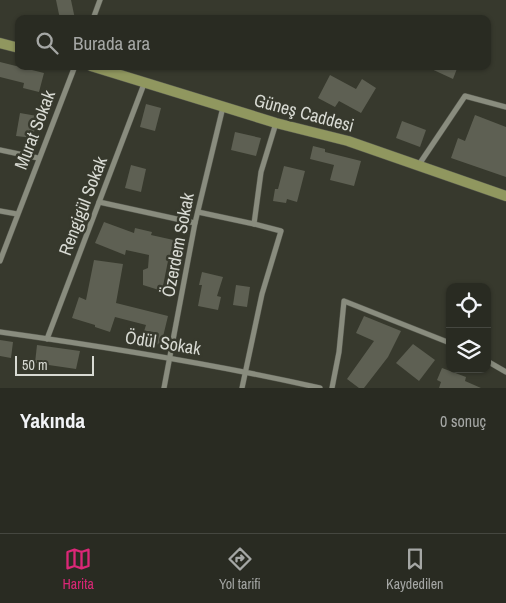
<!DOCTYPE html>
<html lang="tr">
<meta charset="utf-8">
<style>
body{margin:0;font-family:"Archivo Narrow",sans-serif;background:#31332a;color:#f1f3f6}
.controls{position:absolute;right:15px;bottom:15px;display:grid;overflow:hidden;border-radius:10px;box-shadow:0 1px 4px #0004}
.controls button{width:45px;height:45px;display:grid;place-items:center;padding:0;border:0;border-bottom:1px solid #454740;background:#292b22;color:#f1f3f6;font:25px sans-serif}
.scale{position:absolute;left:15px;bottom:12px;width:79px;box-sizing:border-box;padding-left:5px;border:2px solid #d8dad3;border-top:0;font-size:14px;line-height:18px;white-space:nowrap;color:#d8dad3;-webkit-text-stroke:4px #37392d;paint-order:stroke}
.list{margin:0;padding:0;list-style:none}
h2{display:flex;justify-content:space-between;align-items:center;height:65px;margin:0;padding:0 20px;font-size:21px}
h2 small{font-size:16px;font-weight:400;color:#a5a7a5}
.icon{flex:none;width:28px;height:28px;fill:none;stroke:currentColor;stroke-width:2;stroke-linecap:round;stroke-linejoin:round}
.map{position:relative;flex:none;width:506px;height:388px;overflow:hidden}
.search{position:absolute;background:#292b22;box-shadow:0 1px 4px #0004;left:15px;right:15px;top:15px;height:55px;display:flex;align-items:center;gap:12px;box-sizing:border-box;padding:0 18px;border-radius:10px;color:#a5a7a5;font-size:19px}
.sheet{height:145px;background:#292b22}
nav{display:flex;justify-content:space-around;align-items:center;box-sizing:border-box;height:70px;border-top:1px solid #454740;background:#292b22;font-size:14px;color:#a5a7a5}
nav a{display:grid;justify-items:center;gap:2px}
nav .on{color:#db2777}
.map>svg:first-child{display:block}
.building{fill:#5e6053}
.lines{fill:none;stroke-linecap:round;stroke-linejoin:round}
.street-casing{stroke:#56584e;stroke-width:6}
.secondary-casing{stroke:#56584e;stroke-width:11}
.street{stroke:#898c7e;stroke-width:5}
.secondary{stroke:#90975f;stroke-width:10}
.labels{text-anchor:middle;stroke-width:5;stroke-linejoin:round;paint-order:stroke}
.street-label{font-size:18px;fill:#d8dad3;stroke:#37392d}
</style>
<div class="map">
<svg width="506" height="388" viewBox="0 0 506 388">
<rect width="100%" height="100%" fill="#37392d"/>
<!-- building -->
<g class="building">
<path d="M 56,0 L 71,0 L 75,19 L 60,19 Z"/>
<path d="M 0,62 L 44,73 L 39,92 L 23,88 L 24,83 L 0,77 Z"/>
<path d="M 425,66 L 458,66 L 453,79 Z"/>
<path d="M 330,75 L 356,89 L 362,79 L 376,88 L 361,113 L 339,101 L 335,107 L 318,98 Z"/>
<path d="M 146,104 L 161,108 L 155,131 L 140,127 Z"/>
<path d="M 20,113 L 37,116 L 33,138 L 16,136 Z"/>
<path d="M 475,115 L 506,127 L 506,177 L 451,158 L 458,138 L 465,141 Z"/>
<path d="M 402,121 L 426,130 L 420,147 L 396,138 Z"/>
<path d="M 235,132 L 261,138 L 256,156 L 231,150 Z"/>
<path d="M 313,146 L 325,149 L 325,152 L 361,161 L 354,186 L 330,180 L 334,165 L 310,159 Z"/>
<path d="M 131,165 L 146,169 L 141,192 L 125,188 Z"/>
<path d="M 284,166 L 305,171 L 297,202 L 287,199 L 286,203 L 273,201 L 275,189 L 278,189 Z"/>
<path d="M 104,222 L 134,233 L 135,228 L 152,232 L 151,235 L 178,241 L 173,262 L 168,261 L 162,291 L 143,285 L 143,270 L 148,268 L 149,255 L 126,250 L 125,255 L 95,243 Z"/>
<path d="M 94,260 L 123,264 L 116,303 L 168,316 L 161,345 L 141,341 L 146,325 L 115,317 L 110,332 L 95,327 L 95,325 L 72,318 L 79,297 L 86,300 Z"/>
<path d="M 202,272 L 223,277 L 217,296 L 221,297 L 218,310 L 198,306 L 202,285 L 199,285 Z"/>
<path d="M 236,285 L 250,287 L 247,307 L 233,305 Z"/>
<path d="M 364,316 L 401,331 L 388,357 L 364,388 L 359,388 L 347,379 L 374,341 L 356,333 Z"/>
<path d="M 0,340 L 13,342 L 11,358 L 0,356 Z"/>
<path d="M 413,344 L 435,360 L 419,381 L 396,363 Z"/>
<path d="M 37,345 L 80,351 L 76,369 L 35,363 Z"/>
<path d="M 442,368 L 466,377 L 465,381 L 481,388 L 439,388 L 441,382 L 437,380 Z"/>
</g>
<g class="lines">
<!-- street casing -->
<g class="street-casing">
<g id="street">
<path d="M 93,19 L 100,0"/>
<path d="M 0,150 L 38,158"/>
<path d="M 418,166 L 465,96 L 506,107"/>
<path d="M 99,202 L 195,223"/>
<path d="M 0,211 L 17,214"/>
<path d="M 198,212 L 254,224 L 261,172 L 276,123"/>
<path d="M 0,261 L 75,66"/>
<path d="M 0,332 C 107,347 214,364 320,388"/>
<path d="M 47,339 L 144,84"/>
<path d="M 487,361 L 506,372"/>
<path d="M 164,388 L 195,223 L 223,107"/>
<path d="M 242,388 L 262,294 L 281,231 L 254,224"/>
<path d="M 332,388 L 339,352 L 344,301 L 450,343"/>
</g>
</g>
<!-- secondary casing -->
<g class="secondary-casing">
<g id="secondary">
<path d="M 0,43 L 19,48"/>
<path d="M 91,66 L 276,123 L 348,141 L 506,196"/>
</g>
</g>
<!-- street -->
<use href="#street" class="street"/>
<!-- secondary -->
<use href="#secondary" class="secondary"/>
</g>
<g class="labels">
<!-- street labels -->
<g class="street-label">
<text transform="translate(304 113) rotate(15)" y="6">Güneş Caddesi</text>
<text transform="translate(35 130) rotate(-69)" y="6">Murat Sokak</text>
<text transform="translate(83 206) rotate(-69)" y="6">Rengigül Sokak</text>
<text transform="translate(178 245) rotate(-79)" y="6">Özerdem Sokak</text>
<text transform="translate(163 343) rotate(9)" y="6">Ödül Sokak</text>
</g>
</g>
</svg>
<div class="controls">
<button><svg class="icon" aria-label="locate" viewBox="0 0 24 24"><circle cx="12" cy="12" r="6"/><path d="M12 2v4M12 18v4M2 12h4M18 12h4"/></svg></button>
<button><svg class="icon" aria-label="layers" viewBox="0 0 24 24"><path d="M12 4l9 5-9 5-9-5zM3 14l9 5 9-5"/></svg></button>
</div>
<div class="scale">50 m</div>
<div class="search"><svg class="icon" aria-label="search" viewBox="0 0 24 24"><circle cx="10" cy="10" r="6"/><path d="M15 15l6 6"/></svg>Burada ara</div>
</div>
<section class="sheet">
<h2>Yakında<small>0 sonuç</small></h2>
<ul class="list">
</ul>
</section>
<nav>
<a class="on"><svg class="icon" aria-label="map" viewBox="0 0 24 24"><path d="M3 6l6-2 6 2 6-2v14l-6 2-6-2-6 2zM9 4v14M15 6v14"/></svg>Harita</a>
<a><svg class="icon" aria-label="directions" viewBox="0 0 24 24"><path d="M12 3l9 9-9 9-9-9zM9 14v-3h6M13 9l2 2-2 2"/></svg>Yol tarifi</a>
<a><svg class="icon" aria-label="saved" viewBox="0 0 24 24"><path d="M7 4h10v16l-5-4-5 4z"/></svg>Kaydedilen</a>
</nav>
